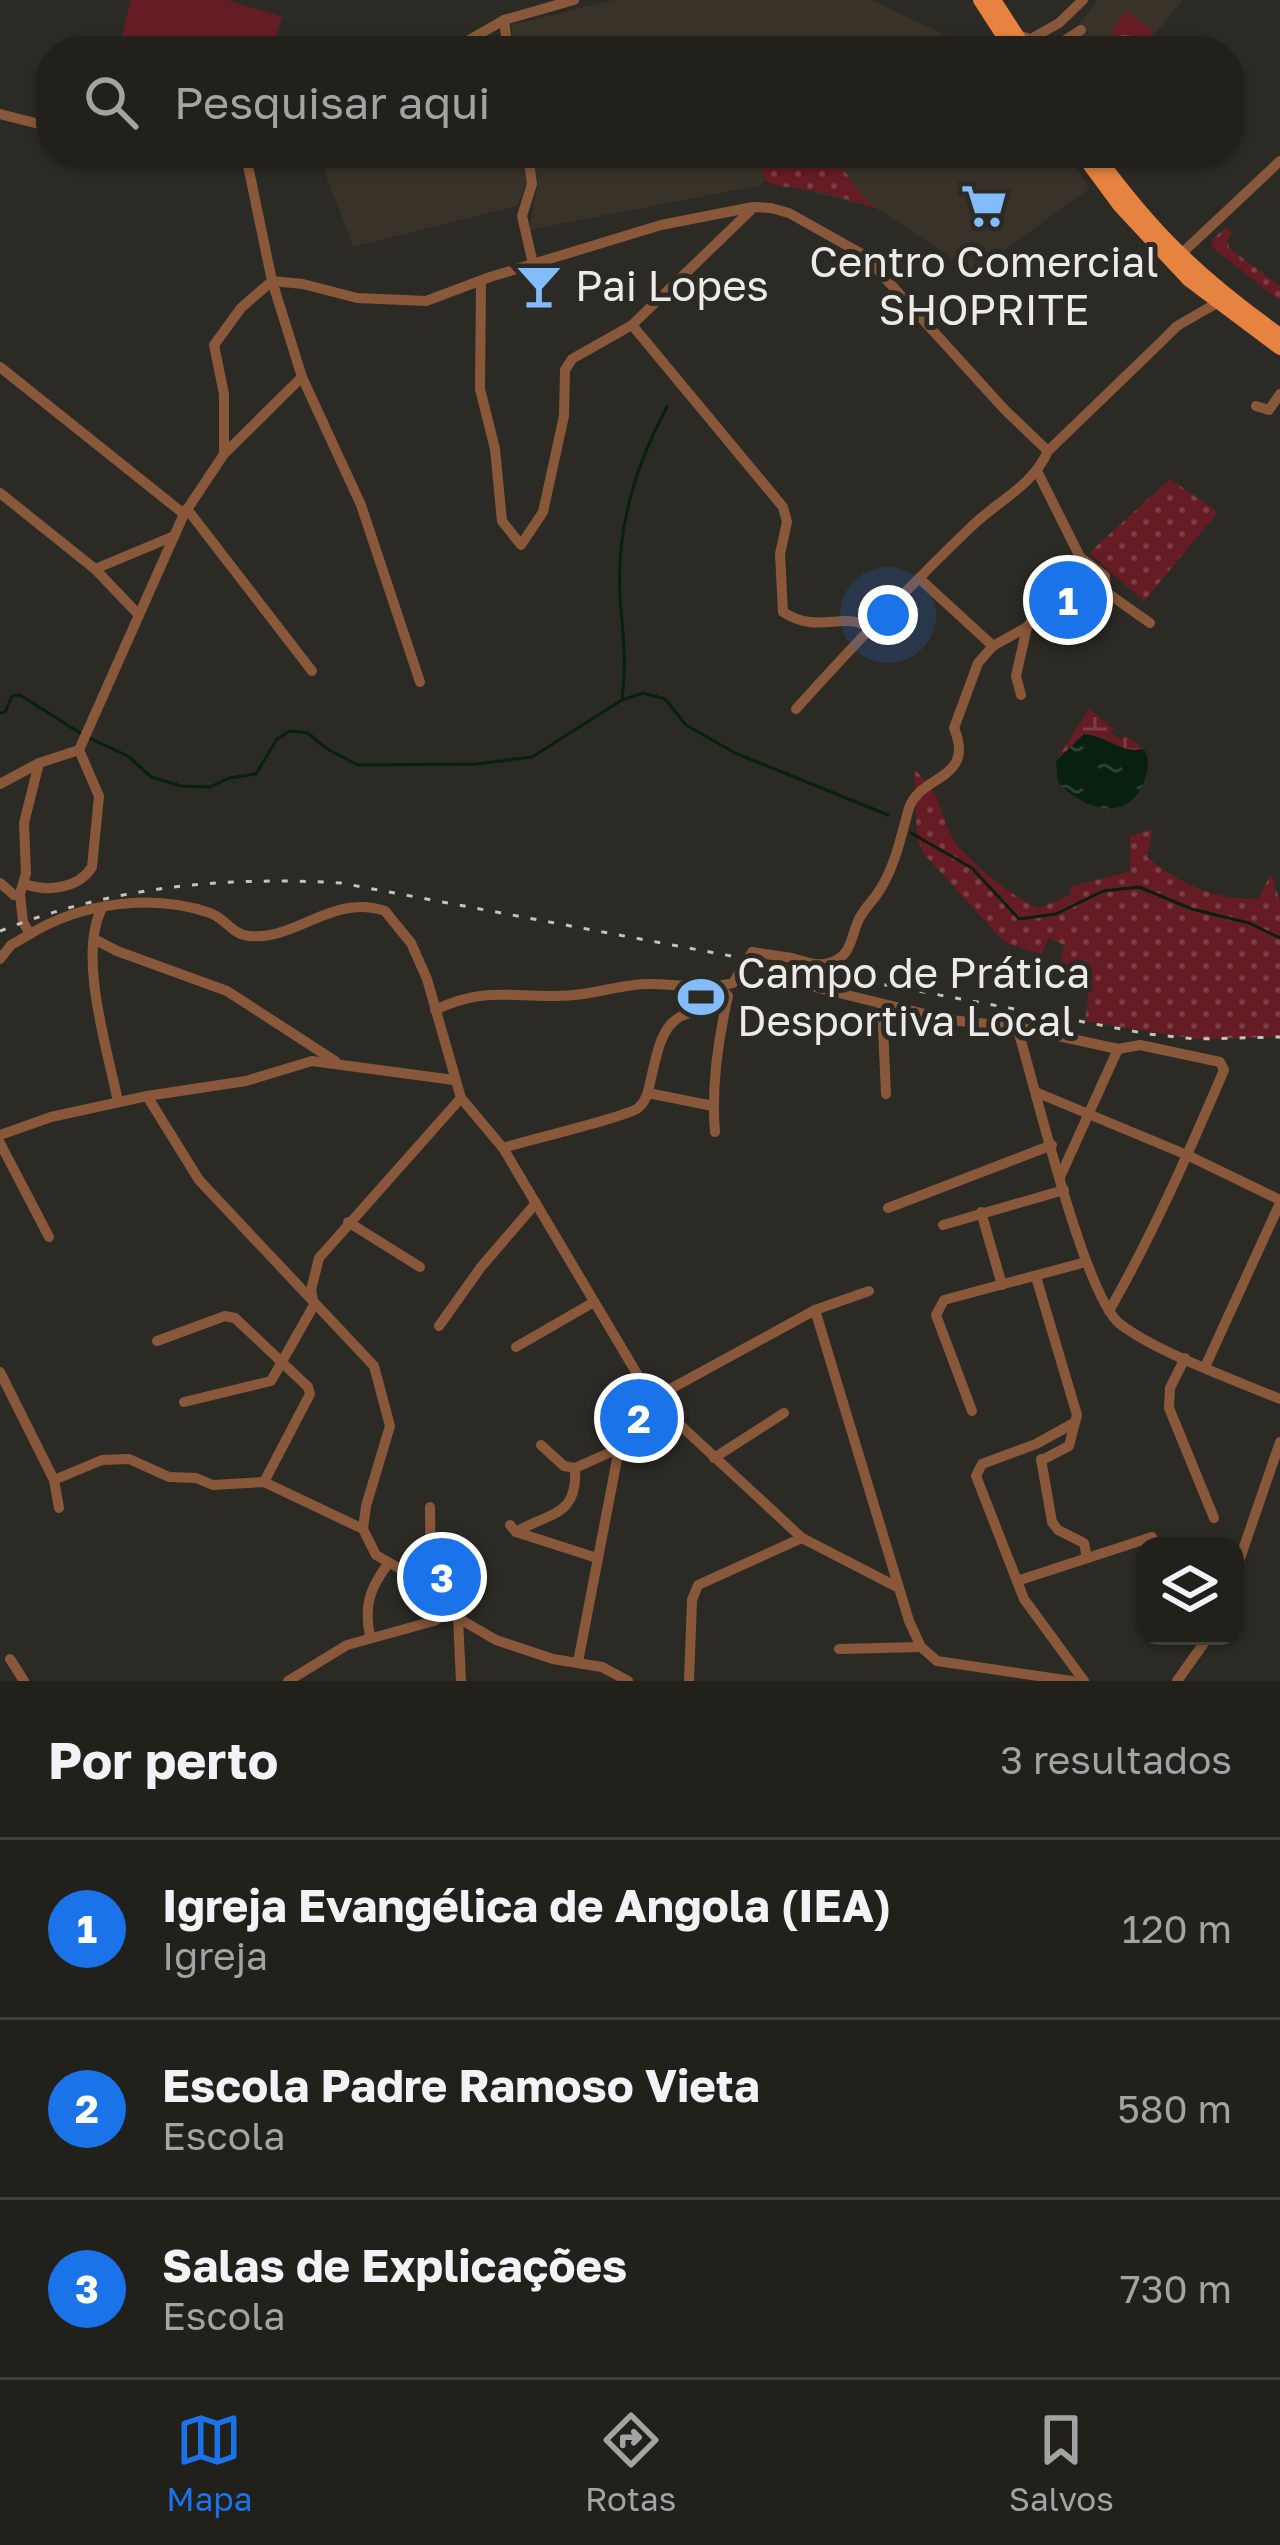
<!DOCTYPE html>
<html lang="pt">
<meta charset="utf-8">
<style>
body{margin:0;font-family:"Golos Text",sans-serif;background:#292824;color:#f1f3f6}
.controls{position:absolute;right:36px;bottom:36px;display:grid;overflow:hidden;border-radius:24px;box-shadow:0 3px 9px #0004}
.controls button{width:108px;height:108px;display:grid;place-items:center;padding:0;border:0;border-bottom:3px solid #3e3e3a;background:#21201b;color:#f1f3f6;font:60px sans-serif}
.you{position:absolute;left:888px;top:615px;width:42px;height:42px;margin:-30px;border:9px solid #fff;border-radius:50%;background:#1a73e8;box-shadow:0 0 0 18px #1a73e833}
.badge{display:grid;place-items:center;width:78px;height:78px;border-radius:50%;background:#1a73e8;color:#fff;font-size:39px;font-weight:700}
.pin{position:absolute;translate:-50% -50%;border:6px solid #fff;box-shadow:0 3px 12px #0006}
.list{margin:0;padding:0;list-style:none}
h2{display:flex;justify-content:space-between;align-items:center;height:156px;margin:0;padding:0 48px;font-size:51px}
h2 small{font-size:39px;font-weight:400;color:#a2a3a3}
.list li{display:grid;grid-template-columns:78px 1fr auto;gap:36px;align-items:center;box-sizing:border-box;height:180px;padding:0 48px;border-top:3px solid #3e3e3a}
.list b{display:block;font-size:45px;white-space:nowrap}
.list p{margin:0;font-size:39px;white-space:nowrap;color:#a2a3a3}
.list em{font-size:39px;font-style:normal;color:#a2a3a3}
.icon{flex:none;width:66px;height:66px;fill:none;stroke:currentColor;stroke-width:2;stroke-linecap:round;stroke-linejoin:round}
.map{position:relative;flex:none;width:1280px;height:1681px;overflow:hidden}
.search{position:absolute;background:#21201b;box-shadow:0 3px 9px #0004;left:36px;right:36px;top:36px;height:132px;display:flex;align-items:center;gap:30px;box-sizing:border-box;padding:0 42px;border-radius:48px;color:#a2a3a3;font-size:45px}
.sheet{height:696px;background:#21201b}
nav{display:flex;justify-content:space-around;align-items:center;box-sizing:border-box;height:168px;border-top:3px solid #3e3e3a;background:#21201b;font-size:33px;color:#a2a3a3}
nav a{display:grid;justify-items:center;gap:6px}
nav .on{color:#1a73e8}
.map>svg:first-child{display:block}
.built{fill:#383228}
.grass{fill:url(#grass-dots)}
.wetland{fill:url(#wetland-marsh)}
.park{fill:url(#park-crowns)}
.pitch{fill:#661c25}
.water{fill:url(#water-ripples)}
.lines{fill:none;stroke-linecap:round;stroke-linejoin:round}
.stream{stroke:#08200f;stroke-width:3}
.minor{stroke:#89583b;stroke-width:10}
.major{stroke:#e78341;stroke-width:14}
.rail{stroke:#c4c2be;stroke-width:3;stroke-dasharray:6 12;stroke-linecap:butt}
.labels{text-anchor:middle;stroke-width:10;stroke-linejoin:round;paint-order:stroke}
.poi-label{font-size:42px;fill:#edebe8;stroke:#2c2a24;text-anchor:start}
</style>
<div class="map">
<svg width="1280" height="1681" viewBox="0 0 1280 1681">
<defs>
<pattern id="grass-dots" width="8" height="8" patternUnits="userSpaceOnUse" patternTransform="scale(3)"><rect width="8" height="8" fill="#661c25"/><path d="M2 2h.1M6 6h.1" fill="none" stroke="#7c3d45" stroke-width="1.8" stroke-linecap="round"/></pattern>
<pattern id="wetland-marsh" width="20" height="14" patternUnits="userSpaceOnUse" patternTransform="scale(3)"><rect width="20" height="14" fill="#661c25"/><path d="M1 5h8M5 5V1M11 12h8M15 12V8" fill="none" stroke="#7c3d45"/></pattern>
<pattern id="park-crowns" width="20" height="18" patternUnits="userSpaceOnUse" patternTransform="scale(3)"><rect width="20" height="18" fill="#661c25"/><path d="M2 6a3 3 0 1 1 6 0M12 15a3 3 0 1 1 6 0" fill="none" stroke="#7c3d45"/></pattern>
<pattern id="water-ripples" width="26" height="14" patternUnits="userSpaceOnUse" patternTransform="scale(3)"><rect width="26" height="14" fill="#08200f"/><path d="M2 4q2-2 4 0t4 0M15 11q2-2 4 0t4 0" fill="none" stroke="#2c4132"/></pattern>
</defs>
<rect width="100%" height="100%" fill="#2c2a24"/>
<!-- built -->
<g class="built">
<path d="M 614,0 L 871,0 L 980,51 L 513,51 L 511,25 Z"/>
<path d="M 1098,0 L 1183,0 L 1140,51 L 1058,51 Z"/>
<path d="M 318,153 L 521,153 L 528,181 L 517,206 L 353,247 Z"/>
<path d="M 532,153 L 1065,153 L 1090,188 L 991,260 L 995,266 L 976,283 L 945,253 L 876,208 L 765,180 L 761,185 L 529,230 L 538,181 Z"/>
</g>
<!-- grass -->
<g class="grass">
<path d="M 758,153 L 833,153 L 858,191 L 876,208 L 823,192 L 773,185 L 765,180 Z"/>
<path d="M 1226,227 L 1232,233 L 1227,240 L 1229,248 L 1280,286 L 1280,301 L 1213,248 L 1212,240 Z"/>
<path d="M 1170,479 L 1218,512 L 1144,601 L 1089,553 Z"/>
<path d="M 914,770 C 945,794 937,814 956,843 C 969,862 1017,901 1039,908 L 1071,895 L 1070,887 L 1130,871 L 1130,836 L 1153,829 L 1147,857 C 1180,885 1216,900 1258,899 L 1271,874 L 1280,902 L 1280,1037 L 1195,1039 L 1085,1021 L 1091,973 L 1060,963 L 1064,945 L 1048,938 L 1042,955 L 1004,942 L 923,853 L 917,838 Z"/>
</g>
<!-- wetland -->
<path class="wetland" d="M 1089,709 L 1113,728 L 1111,733 L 1122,740 L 1125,735 L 1144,749 C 1098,758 1104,710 1056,761 Z"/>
<!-- park -->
<path class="park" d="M 1125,10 L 1154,31 L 1139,51 L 1110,32 Z"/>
<!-- pitch -->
<path class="pitch" d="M 131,0 L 227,0 L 282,17 L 272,51 L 118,51 Z"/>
<!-- water -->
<path class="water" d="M 1084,734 C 1107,736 1121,754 1144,749 C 1149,760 1149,766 1145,778 C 1131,825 1083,810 1058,782 L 1056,761 Z"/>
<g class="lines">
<!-- stream -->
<g class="stream">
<path d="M 622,700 C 627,660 623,636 620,597 C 616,528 635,466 667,407"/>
<path d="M 0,713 L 5,712 L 12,696 L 20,695 L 80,733"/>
<path d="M 89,738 L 128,756 L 151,777 L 181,786 L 210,787 L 229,778 L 256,774 L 277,739 L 290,731 L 308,733 L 327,749 L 358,765 L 476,764 L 532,757 L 622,700 L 643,693 L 665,699 L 686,725 L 735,753 L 888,815"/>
<path d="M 911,833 L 972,868 L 1019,919 L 1056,914 L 1103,891 L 1139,887 L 1192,909 L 1249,923 L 1280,938"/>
</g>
<!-- minor -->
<g class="minor">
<path d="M 504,20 L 508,51"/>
<path d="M 1017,35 L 1031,39 L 1059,23 L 1083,0"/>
<path d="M 450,51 L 504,20 L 574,0"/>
<path d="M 1048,51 L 1081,30"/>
<path d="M 0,114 L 51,127"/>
<path d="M 193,153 L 250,154"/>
<path d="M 528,153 L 532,184 L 522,216 L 533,264"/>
<path d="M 246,156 L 272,281 L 302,377 L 361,505 L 420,682"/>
<path d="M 1179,256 L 1280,161"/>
<path d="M 481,283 L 480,389 L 495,449 L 502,521 L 521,545 L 543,512 L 564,416 L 565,370 L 572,359 L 632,325 L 751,210"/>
<path d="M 632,325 L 783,507 L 787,522 L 780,554 L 783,612 C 819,635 841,611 870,627"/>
<path d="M 0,367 L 184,514"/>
<path d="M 1256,406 L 1269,410 L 1280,394"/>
<path d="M 224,454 L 224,394 L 214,345 L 241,308 L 272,281 L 303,284 L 357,298 L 426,301 L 490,277 L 661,225 L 753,207 L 771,208 L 789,213 L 864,255 L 1005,410 L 1048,451"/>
<path d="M 1038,473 L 1080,557 L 1105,576 L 1106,592 L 1150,623"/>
<path d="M 0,493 L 95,569 L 138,614"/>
<path d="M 187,509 L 312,671"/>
<path d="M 95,569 L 174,536"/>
<path d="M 920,579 L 993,646"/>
<path d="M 1021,695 L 1016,676 L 1027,627"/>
<path d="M 796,709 C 852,647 909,586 970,528 C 997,501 1032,487 1048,451 L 1161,342 L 1177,326 L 1217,303"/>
<path d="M 0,784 L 39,763 L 79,750 L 184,514 L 224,454 L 302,377"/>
<path d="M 0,883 L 14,895 L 20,894 L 26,873 L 24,823 L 39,763"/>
<path d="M 25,884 C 47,892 78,889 92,867 L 99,796 L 79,750"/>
<path d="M 101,910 C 78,958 108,1051 118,1102"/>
<path d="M 30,934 C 81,903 152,893 210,913 C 225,918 233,935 249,936 C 296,941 333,893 385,911 L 411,943 L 427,979 L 461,1098 L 503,1148 L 652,1399 L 802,1538 L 899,1588"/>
<path d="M 94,939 L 117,951 L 227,991 L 335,1061"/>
<path d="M 792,958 C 804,961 817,967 829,963 C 853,956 850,937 859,919 C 865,907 875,899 881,888 C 896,863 901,836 909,808 C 920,774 976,781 954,728 L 978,663 L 993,646 L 1027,627 L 1080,557"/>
<path d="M 0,959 L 11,945 L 30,934 L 23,922 L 20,894"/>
<path d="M 882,1005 L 886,1094"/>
<path d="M 435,1010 C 489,984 518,1000 574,995 C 599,993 623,984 649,984 C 677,984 706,990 733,983 L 752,952 L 792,958 L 814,987 L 950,1020 L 1017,1027 L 1118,1049 L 1140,1045 L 1220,1062 L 1224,1070 C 1189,1152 1153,1234 1109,1311"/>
<path d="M 1017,1027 C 1034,1082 1084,1296 1120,1324 C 1158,1353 1235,1380 1280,1399"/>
<path d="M 648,1093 L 713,1106"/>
<path d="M 1038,1093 L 1187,1155 L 1280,1200"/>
<path d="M 147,1096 L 199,1180 L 374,1366 L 390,1426 L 366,1506 L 363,1529 L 376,1555 L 411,1575 L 458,1618 L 496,1640 L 553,1659 L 602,1667 L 628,1681"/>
<path d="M 715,1132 C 711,1087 718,1040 728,996 L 718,986"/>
<path d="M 0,1135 L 51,1117 L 147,1096 L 246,1081 L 312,1061 L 454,1080"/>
<path d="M 0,1143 L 49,1237"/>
<path d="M 503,1148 C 525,1141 629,1116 638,1108 C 646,1102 648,1092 650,1083 C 662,1030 665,1008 725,1009"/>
<path d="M 1060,1177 L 1118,1049"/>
<path d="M 888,1208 L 1052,1145"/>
<path d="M 981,1212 L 1002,1285"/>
<path d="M 348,1222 L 420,1267"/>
<path d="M 943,1225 L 1064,1190"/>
<path d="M 1036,1277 L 1077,1415 L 1069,1446 L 1042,1460"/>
<path d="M 815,1310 L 909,1621 L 921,1647 L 937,1661 L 1072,1681"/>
<path d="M 439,1326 L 481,1267 L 536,1203"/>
<path d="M 157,1341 L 225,1316 L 235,1318 L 308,1387 L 310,1394 L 264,1482"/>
<path d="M 516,1347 L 594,1302"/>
<path d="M 1185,1358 L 1170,1388 L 1169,1408 L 1214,1518"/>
<path d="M 1205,1367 L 1280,1203"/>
<path d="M 0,1372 L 54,1480 L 59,1508"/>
<path d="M 652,1399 L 815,1310 L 869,1291"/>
<path d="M 184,1402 L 271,1381 L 314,1305 L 311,1290 L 319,1258 L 461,1098"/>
<path d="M 972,1411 L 936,1315 L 944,1300 L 1086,1262"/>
<path d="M 1074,1423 L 1036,1444 L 982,1464 L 976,1476 L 1024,1599 L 1084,1681"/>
<path d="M 541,1445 L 564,1466 L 575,1468 L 676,1423"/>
<path d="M 714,1458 L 784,1413"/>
<path d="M 1041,1459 L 1052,1522 L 1058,1530 L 1084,1543 L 1087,1558"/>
<path d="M 54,1480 L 102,1460 L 129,1459 L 169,1477 L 196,1478 L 213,1485 L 264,1482 L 363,1529"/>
<path d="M 430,1507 L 431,1593"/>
<path d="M 510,1525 L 516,1532 L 597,1558"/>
<path d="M 516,1532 C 550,1512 578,1517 575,1468"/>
<path d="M 1235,1573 L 1280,1442"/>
<path d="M 1017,1581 L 1152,1537"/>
<path d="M 458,1618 L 461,1681"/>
<path d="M 370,1637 C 364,1606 369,1589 388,1564"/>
<path d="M 839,1649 L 921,1647"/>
<path d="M 10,1659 L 24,1681"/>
<path d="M 578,1662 L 619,1449"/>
<path d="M 288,1681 L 347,1645 L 434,1621 L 451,1610"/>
<path d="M 689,1681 L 692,1600 L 698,1585 L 802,1538"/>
<path d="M 1177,1681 L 1209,1636"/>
</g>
<!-- major -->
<g class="major">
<path d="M 980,0 L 1013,51"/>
<path d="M 994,0 L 1027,51"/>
<path d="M 1081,153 L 1120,206 L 1189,280 L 1280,348"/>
<path d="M 1095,153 C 1153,233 1200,278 1280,335"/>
</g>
<!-- rail -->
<path class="rail" d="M 0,931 C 111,887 222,876 341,883 L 1148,1034 L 1195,1039 L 1280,1037"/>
</g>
<!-- icons -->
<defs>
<g id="supermarket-bare" transform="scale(3.6)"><path d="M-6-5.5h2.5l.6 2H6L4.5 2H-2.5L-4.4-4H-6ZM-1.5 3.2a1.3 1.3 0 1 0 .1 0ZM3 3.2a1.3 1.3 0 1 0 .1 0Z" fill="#83bcfb" stroke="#2c2a24" stroke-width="2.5" paint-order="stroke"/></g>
<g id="bar-bare" transform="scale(3.6)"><path d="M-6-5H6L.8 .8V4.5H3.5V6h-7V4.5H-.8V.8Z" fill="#83bcfb" stroke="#2c2a24" stroke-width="2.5" paint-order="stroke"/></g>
<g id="stadium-bare" transform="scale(3.6)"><path d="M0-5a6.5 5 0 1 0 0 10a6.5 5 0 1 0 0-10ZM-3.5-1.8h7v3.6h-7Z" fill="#83bcfb" stroke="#2c2a24" stroke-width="2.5" paint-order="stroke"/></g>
</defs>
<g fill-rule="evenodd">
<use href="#supermarket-bare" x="984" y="206"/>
<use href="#bar-bare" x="539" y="286"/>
<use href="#stadium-bare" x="701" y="997"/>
</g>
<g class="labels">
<!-- poi labels -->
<g class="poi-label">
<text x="984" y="277" text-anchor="middle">Centro Comercial<tspan x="984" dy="48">SHOPRITE</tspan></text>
<text x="575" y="301">Pai Lopes</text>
<text x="737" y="988">Campo de Prática<tspan x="737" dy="48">Desportiva Local</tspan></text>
</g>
</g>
</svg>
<div class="controls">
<button><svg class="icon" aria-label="layers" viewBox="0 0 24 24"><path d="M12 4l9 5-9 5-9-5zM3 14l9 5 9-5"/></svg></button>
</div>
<div class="you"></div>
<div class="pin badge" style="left:1068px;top:600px">1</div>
<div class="pin badge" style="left:639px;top:1418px">2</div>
<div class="pin badge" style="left:442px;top:1577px">3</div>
<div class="search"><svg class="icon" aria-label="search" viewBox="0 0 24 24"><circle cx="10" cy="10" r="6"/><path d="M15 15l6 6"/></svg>Pesquisar aqui</div>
</div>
<section class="sheet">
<h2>Por perto<small>3 resultados</small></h2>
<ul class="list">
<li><span class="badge">1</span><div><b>Igreja Evangélica de Angola (IEA)</b><p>Igreja</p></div><em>120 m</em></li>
<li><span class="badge">2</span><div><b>Escola Padre Ramoso Vieta</b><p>Escola</p></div><em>580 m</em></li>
<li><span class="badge">3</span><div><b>Salas de Explicações</b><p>Escola</p></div><em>730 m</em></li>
</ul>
</section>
<nav>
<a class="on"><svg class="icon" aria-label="map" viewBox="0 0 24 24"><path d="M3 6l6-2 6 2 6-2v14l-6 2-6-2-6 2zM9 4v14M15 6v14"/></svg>Mapa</a>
<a><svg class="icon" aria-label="directions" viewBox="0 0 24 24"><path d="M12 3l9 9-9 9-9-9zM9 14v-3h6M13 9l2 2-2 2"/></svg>Rotas</a>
<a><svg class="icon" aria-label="saved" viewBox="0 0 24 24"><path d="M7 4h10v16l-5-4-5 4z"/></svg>Salvos</a>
</nav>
